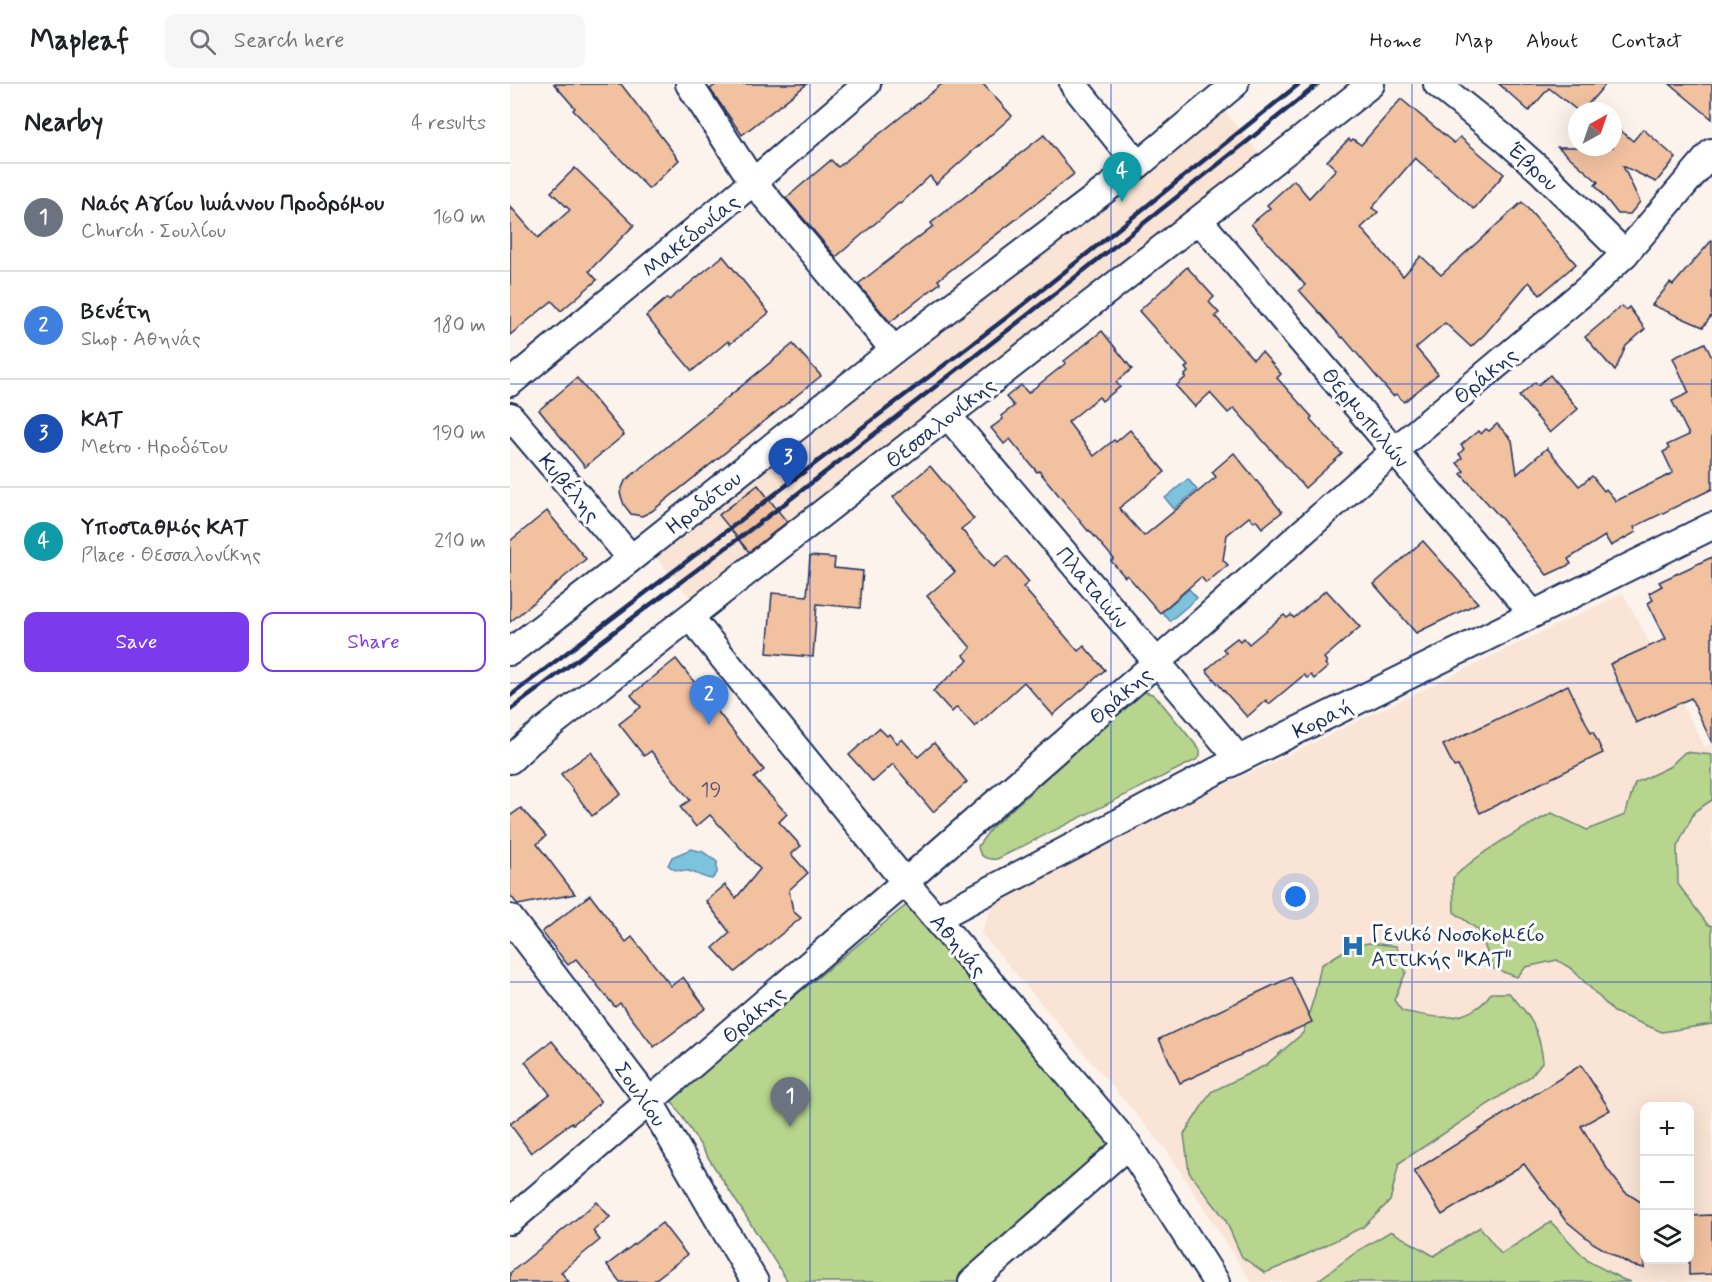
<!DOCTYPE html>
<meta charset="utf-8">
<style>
body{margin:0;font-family:Mynerve,sans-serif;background:#f6f6f6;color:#202124}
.controls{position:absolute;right:18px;bottom:18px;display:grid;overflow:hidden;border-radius:12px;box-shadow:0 6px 24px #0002}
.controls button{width:54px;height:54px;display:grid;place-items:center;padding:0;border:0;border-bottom:2px solid #e0e0e0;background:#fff;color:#202124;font:30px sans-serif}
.compass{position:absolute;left:1058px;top:18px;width:54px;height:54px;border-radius:50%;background:#fff;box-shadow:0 6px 24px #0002;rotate:40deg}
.you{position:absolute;left:786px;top:813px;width:21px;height:21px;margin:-15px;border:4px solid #fff;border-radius:50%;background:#1a73e8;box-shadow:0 0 0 9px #1a73e833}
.badge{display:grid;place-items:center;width:39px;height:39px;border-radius:50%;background:#7c3aed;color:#fff;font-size:20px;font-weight:700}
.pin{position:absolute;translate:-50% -50px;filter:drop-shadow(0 2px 3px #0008)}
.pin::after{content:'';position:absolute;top:32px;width:21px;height:18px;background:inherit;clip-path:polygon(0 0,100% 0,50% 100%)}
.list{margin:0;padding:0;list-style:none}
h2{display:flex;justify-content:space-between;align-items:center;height:78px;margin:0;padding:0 24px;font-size:26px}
h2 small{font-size:20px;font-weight:400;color:#757577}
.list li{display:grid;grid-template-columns:39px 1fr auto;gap:18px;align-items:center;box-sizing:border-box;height:108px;padding:0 24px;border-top:2px solid #e0e0e0}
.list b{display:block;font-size:22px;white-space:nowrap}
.list p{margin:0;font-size:20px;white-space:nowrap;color:#757577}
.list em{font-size:20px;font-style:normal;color:#757577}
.actions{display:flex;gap:12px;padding:18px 24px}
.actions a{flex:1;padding:14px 0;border:2px solid #7c3aed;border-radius:12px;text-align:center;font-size:21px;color:#7c3aed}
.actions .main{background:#7c3aed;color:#fff}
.icon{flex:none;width:33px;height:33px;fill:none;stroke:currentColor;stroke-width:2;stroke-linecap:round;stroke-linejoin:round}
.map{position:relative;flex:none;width:1202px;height:1198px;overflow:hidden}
header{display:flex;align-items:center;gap:36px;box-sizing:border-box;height:84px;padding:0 30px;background:#fff;border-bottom:2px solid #e0e0e0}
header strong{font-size:28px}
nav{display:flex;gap:33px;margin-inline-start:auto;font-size:21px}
.search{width:420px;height:54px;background:#f6f6f6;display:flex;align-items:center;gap:15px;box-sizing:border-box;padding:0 21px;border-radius:12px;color:#757577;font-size:22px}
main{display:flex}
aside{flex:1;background:#fff}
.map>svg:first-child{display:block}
.built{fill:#f9e4d5;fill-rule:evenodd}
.green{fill:#b7d58d;stroke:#698276;stroke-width:1.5}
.water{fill:#7ec3de;stroke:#5688ab;stroke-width:1.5}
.building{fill:#f1c1a0;stroke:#1b2f5e;stroke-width:1.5}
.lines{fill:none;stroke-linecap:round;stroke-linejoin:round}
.minor-casing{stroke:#1b2f5e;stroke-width:30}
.minor{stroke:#fff;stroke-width:26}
.rail{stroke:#1b2f5e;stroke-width:4.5}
.grid{fill:none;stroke:#1d4ed8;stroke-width:1.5;stroke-opacity:0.55}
.labels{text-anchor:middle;stroke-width:6;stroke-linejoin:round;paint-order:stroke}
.number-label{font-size:20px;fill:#50546e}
.street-label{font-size:22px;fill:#1b2f5e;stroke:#fff}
.poi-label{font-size:22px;fill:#1b2f5e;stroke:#fff;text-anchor:start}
</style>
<header>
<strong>Mapleaf</strong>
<div class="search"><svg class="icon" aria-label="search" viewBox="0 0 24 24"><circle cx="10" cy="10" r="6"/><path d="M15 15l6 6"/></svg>Search here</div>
<nav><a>Home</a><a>Map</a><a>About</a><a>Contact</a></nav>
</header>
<main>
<aside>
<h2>Nearby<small>4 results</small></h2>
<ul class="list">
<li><span class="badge" style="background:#6b7280">1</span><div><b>Ναός Αγίου Ιωάννου Προδρόμου</b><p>Church · Σουλίου</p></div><em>160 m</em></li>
<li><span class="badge" style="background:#3f7fe0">2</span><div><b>Βενέτη</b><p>Shop · Αθηνάς</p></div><em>180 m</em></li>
<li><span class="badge" style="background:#1a4fb4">3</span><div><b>ΚΑΤ</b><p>Metro · Ηροδότου</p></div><em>190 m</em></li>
<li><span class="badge" style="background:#0f9aa8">4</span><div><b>Υποσταθμός ΚΑΤ</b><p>Place · Θεσσαλονίκης</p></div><em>210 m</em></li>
</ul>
<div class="actions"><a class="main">Save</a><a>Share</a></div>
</aside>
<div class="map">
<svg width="1202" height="1198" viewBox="0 0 1202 1198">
<rect width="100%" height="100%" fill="#fcf3ec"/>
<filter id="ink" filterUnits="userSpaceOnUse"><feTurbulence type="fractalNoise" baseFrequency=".0167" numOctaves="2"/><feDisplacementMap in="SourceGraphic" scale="12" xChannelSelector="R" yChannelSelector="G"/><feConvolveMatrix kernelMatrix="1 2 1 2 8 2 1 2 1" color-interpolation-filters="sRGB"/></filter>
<g filter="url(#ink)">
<!-- built -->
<g class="built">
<path d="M 714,27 L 751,72 L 185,519 L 146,473 Z"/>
<path d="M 1113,509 L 1195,663 L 1202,660 L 1202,1198 L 741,1198 L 656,1065 L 471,849 L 487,809 L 569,768 L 778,671 ZM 1134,1022 L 1180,1022 L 1180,1176 L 1134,1176 Z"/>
</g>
<!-- green -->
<g class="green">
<path d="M 635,608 L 642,610 L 649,616 L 690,666 L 690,672 L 686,676 L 487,775 C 476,776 469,773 468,762 L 481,744 L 630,610 Z"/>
<path d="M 1175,668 L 1202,671 L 1202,716 L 1185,727 L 1167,763 L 1168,800 L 1197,840 L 1202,842 L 1202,940 L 1152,948 L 1104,928 L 1062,885 L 1047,876 L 1016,883 L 1007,893 L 984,885 L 968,846 L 944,828 L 943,794 C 972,766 1006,748 1042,729 L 1077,746 L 1115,731 L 1125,699 L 1159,683 Z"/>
<path d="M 400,818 L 602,1061 L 446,1198 L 278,1198 L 160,1014 Z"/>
<path d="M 859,859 L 886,862 L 896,888 L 884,916 L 892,927 C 918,932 945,940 968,923 C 973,920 978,913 981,909 L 999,909 C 1021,932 1029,945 1033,977 L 1021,992 L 889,1079 L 880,1117 L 853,1143 L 779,1179 L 755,1189 L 732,1173 L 715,1135 L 679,1088 L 674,1050 L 701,1008 L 756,981 L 793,949 L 805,910 L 811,881 L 842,862 Z"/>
<path d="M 1041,1138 L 1078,1177 L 1114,1196 L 1121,1198 L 806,1198 L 849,1166 L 881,1147 L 924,1172 L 970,1143 L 991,1170 Z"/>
</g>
<!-- water -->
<g class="water">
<path d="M 678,395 L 687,406 L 664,425 L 655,414 Z"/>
<path d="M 679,505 L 687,514 L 660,537 L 652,528 Z"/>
<path d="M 181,765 L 193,768 L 207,778 L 207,789 L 202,795 C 194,794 190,791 182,788 C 172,785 168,790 158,781 L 162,773 Z"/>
</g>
<!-- building -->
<g class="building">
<path d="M 44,0 L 111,0 L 169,76 L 139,105 L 63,26 L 65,24 Z"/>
<path d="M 207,0 L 297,0 L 232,51 L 200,5 Z"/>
<path d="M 432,0 L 473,0 L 502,32 L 426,100 L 420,92 L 390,120 L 389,119 L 326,173 L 276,114 L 321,76 L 328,83 Z"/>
<path d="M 989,0 L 1096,0 L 1072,27 L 1068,27 L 1039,4 L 1019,27 Z"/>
<path d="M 1160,0 L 1202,0 L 1202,35 Z"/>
<path d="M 891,15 L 944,59 L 950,53 L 994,90 L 964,125 L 905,74 L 862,124 L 868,128 L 851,144 L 893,192 L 911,172 L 931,191 L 1012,118 L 1066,180 L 1030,211 L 1019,198 L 975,250 L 961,263 L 935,239 L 906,264 L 928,290 L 894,318 L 886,310 L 883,312 L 833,253 L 832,254 L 789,206 L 795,201 L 741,140 L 760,124 L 757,121 L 784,96 L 799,114 L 826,85 L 817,77 L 839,55 L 841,57 L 843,55 L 851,61 Z"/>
<path d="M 1103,40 L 1123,57 L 1133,45 L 1166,74 L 1146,98 L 1113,82 L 1130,118 L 1120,130 L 1108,130 L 1085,101 L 1088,98 L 1048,63 L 1103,63 Z"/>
<path d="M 534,51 L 564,90 L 428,196 L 430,199 L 380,238 L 348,200 L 423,142 L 421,139 Z"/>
<path d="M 65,84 L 124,141 L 79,187 L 87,196 L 51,227 L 42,217 L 0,251 L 0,122 L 28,154 L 60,126 L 41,108 Z"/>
<path d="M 1202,156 L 1202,231 L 1193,243 L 1142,221 L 1160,199 L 1163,201 Z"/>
<path d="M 213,172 L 259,229 L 220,260 L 218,257 L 182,287 L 136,232 L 157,214 L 159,216 Z"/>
<path d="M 677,183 L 704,213 L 699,218 L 709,229 L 705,232 L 743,275 L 752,268 L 771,290 L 767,294 L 802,333 L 800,335 L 832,370 L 795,404 L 724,324 L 718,329 L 700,309 L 685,323 L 666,302 L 676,293 L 675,291 L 678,288 L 675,284 L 678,282 L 629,227 Z"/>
<path d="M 1112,222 L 1116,226 L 1119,223 L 1135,245 L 1116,262 L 1105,287 L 1075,253 Z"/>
<path d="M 592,247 L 622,285 L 606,298 L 610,303 L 592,317 L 589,313 L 558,338 L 584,372 L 604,356 L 606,358 L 620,346 L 655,388 L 609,424 L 634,452 L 706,393 L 702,388 L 724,369 L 772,428 L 752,444 L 746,436 L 744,438 L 739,433 L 717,451 L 713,476 L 718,481 L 696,499 L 691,493 L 650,529 L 617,491 L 615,493 L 601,477 L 604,475 L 579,446 L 578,447 L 529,387 L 527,388 L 500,355 L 494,360 L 481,344 L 493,335 L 491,332 L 504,322 L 496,313 L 511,301 L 518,309 L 556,279 L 554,277 Z"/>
<path d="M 1195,259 L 1202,274 L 1202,405 L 1124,443 L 1126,448 L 1101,462 L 1095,452 L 1058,475 L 1061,480 L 1037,491 L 991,434 L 951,390 L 954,387 L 947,379 L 952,374 L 949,370 L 954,365 L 951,361 L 968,347 L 971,350 L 976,345 L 979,347 L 987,340 L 1002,356 L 1007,390 L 1037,364 L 1069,402 L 1082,392 L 1094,407 L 1096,405 L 1106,417 L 1163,389 L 1153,368 L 1159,365 L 1157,361 L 1179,351 L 1162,317 L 1179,309 L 1163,274 Z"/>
<path d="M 283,260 L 311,292 L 142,427 L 132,432 L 121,430 L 114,421 L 110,409 L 115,397 Z"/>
<path d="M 1040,291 L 1068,325 L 1040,349 L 1009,312 L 1025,298 L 1028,301 Z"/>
<path d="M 67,294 L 114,351 L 75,383 L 29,326 Z"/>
<path d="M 420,382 L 464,435 L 451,445 L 484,483 L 497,472 L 519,498 L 513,503 L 568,567 L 574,562 L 595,586 L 543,631 L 514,598 L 465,643 L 447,623 L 442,628 L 423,607 L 458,576 L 453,571 L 461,564 L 417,512 L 445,488 L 383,413 Z"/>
<path d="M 248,401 L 277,438 L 239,468 L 209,431 Z"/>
<path d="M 37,427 L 76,475 L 0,538 L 0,457 Z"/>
<path d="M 913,457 L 968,519 L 906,549 L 864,500 Z"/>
<path d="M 300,472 L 325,474 L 324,484 L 353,487 L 350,524 L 307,520 L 303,573 L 257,569 L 262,509 L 297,512 Z"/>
<path d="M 1202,473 L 1202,659 L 1181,614 L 1126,639 L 1100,580 L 1156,555 L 1138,519 L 1143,516 L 1139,509 L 1152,502 L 1149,498 Z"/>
<path d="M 816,506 L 850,543 L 814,574 L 817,578 L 815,580 L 818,583 L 804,595 L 801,591 L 797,594 L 794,591 L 759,620 L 756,616 L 737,633 L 696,586 L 716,569 L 713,565 L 727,554 L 730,557 L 734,554 L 739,560 L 774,531 L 777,534 L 781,531 L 784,534 Z"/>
<path d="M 166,575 L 254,686 L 244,694 L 277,730 L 269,738 L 291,762 L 281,770 L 298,789 L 279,806 L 283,827 L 291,834 L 225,888 L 203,864 L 220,849 L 196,817 L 215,801 L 226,814 L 250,785 L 200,731 L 186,743 L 170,723 L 180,716 L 141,667 L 134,672 L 109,640 L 131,623 L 121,611 Z"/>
<path d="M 1058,601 L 1081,649 L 1083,648 L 1093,669 L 970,729 L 948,682 L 944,683 L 933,661 Z"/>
<path d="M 369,644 L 377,652 L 379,650 L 387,659 L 392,655 L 408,673 L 424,659 L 457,698 L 423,728 L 383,680 L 363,698 L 339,671 Z"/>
<path d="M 81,668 L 111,710 L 82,732 L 51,690 Z"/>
<path d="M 11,724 L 36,752 L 27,760 L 65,810 L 8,821 L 0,811 L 0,732 Z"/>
<path d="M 80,811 L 116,858 L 122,853 L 161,902 L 173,893 L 196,924 L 144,963 L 110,919 L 105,923 L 66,875 L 58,881 L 32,848 Z"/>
<path d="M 781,893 L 802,938 L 670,999 L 649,955 Z"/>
<path d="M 42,957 L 91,1018 L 63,1040 L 62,1038 L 21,1069 L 0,1040 L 40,1010 L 15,978 Z"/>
<path d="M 1071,981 L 1100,1026 L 1071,1042 L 1098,1086 L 1115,1108 L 1134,1120 L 1134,1184 L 1121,1181 L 1083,1159 L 1055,1136 L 1014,1080 L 932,1131 L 904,1087 Z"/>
<path d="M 87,1118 L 100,1133 L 83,1147 L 90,1156 L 51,1188 L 59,1198 L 0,1198 L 0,1189 Z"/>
<path d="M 1202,1131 L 1202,1190 L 1179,1191 L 1179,1132 Z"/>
<path d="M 152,1139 L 177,1171 L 142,1198 L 110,1198 L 97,1181 Z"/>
</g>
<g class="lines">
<!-- minor casing -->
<g class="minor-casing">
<g id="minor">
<path d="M 179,0 L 243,98 L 384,266"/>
<path d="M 563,0 L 628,81"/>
<path d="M 927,0 L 993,53 L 1031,87 L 1115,170"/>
<path d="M 689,136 L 1023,530"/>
<path d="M 0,299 L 243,98 L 357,0"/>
<path d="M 0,332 L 121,474"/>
<path d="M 438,332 L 729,675"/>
<path d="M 180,533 L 395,798 L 618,1061 L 706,1198"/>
<path d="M 0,568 L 104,488 L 384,266 L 628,81 L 725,0"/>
<path d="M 0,676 L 19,658 L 792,55 L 861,0"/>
<path d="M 0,834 L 140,1018 L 245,1198"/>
<path d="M 427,834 L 729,675 L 1202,442"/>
<path d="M 0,1137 L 395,798 L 647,578 L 884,367 L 1081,202 L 1115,170 L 1202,68"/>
<path d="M 462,1198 L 618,1061"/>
</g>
</g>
<!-- minor -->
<use href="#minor" class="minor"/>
<!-- rail -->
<g class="rail">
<path d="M 0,612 L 513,221 L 789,0"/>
<path d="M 0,626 L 269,424 L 520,229 L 739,56 L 808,0"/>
</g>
</g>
</g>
<!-- grid -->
<path class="grid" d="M 300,0 L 300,1198M 601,0 L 601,1198M 902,0 L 902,1198M 0,300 L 1202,300M 0,599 L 1202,599M 0,898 L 1202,898"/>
<!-- icons -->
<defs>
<g id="hospital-bare" transform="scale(1.8)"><path d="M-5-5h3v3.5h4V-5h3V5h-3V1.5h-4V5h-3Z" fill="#1f6fb2" stroke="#fff" stroke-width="2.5" paint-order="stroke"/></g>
</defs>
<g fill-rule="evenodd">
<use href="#hospital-bare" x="843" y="862"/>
</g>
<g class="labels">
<!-- number labels -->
<g class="number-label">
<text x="201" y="712">19</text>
</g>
<!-- street labels -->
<g class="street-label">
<text transform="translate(1024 82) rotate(43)" y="8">Έβρου</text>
<text transform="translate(180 151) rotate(-39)" y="8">Μακεδονίας</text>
<text transform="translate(975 291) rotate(-40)" y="8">Θράκης</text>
<text transform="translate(856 333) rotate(50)" y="8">Θερμοπυλών</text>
<text transform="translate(430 338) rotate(-38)" y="8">Θεσσαλονίκης</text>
<text transform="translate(60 403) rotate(50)" y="8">Κυβέλης</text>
<text transform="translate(193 418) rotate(-38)" y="8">Ηροδότου</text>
<text transform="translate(583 503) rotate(50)" y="8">Πλαταιών</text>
<text transform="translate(610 611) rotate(-41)" y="8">Θράκης</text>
<text transform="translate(812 634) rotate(-26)" y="8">Κοραή</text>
<text transform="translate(449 861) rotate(50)" y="8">Αθηνάς</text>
<text transform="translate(243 930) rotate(-41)" y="8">Θράκης</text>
<text transform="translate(131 1010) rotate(55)" y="8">Σουλίου</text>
</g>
<!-- poi labels -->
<g class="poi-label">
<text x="861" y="857">Γενικό Νοσοκομείο<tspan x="861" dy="25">Αττικής "ΚΑΤ"</tspan></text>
</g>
</g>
</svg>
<div class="controls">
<button>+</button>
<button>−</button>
<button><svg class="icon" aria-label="layers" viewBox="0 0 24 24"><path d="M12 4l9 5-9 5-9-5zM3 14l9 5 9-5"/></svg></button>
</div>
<svg class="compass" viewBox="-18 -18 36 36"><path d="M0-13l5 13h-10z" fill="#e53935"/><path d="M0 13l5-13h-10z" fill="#757577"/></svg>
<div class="you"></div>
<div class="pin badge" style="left:280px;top:1043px;background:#6b7280">1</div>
<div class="pin badge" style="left:199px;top:641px;background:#3f7fe0">2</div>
<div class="pin badge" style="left:278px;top:404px;background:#1a4fb4">3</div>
<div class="pin badge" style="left:612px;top:118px;background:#0f9aa8">4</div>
</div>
</main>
